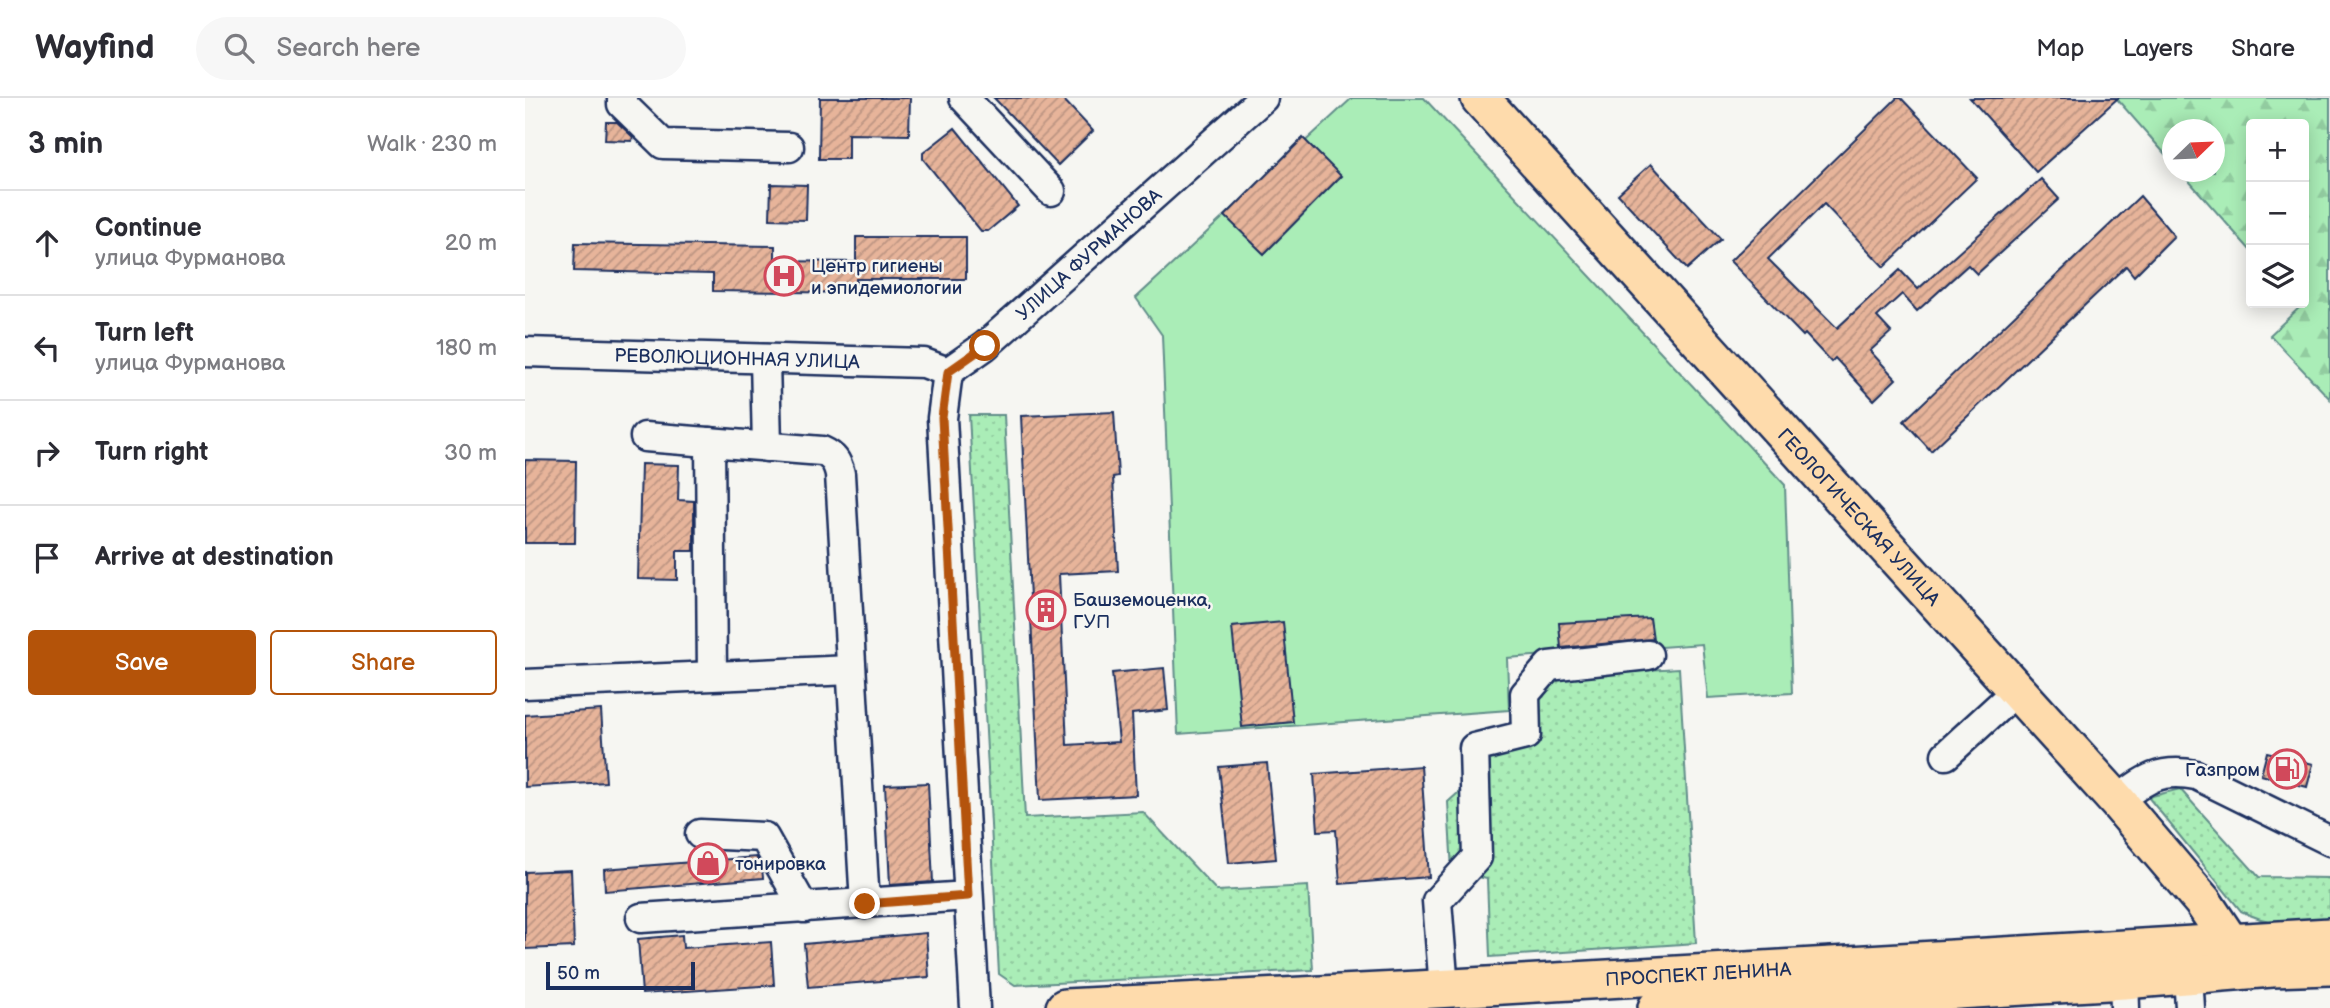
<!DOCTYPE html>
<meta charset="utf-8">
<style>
body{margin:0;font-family:"Balsamiq Sans",sans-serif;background:#f7f7f7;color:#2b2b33}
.controls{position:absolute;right:21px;top:21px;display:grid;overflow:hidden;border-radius:7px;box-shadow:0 4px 18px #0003}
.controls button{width:63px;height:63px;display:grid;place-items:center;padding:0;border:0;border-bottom:2px solid #e1e1e2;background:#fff;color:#2b2b33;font:35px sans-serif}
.compass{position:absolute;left:1637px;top:21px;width:63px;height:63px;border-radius:50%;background:#fff;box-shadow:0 4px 18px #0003;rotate:67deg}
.scale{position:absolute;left:21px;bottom:18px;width:149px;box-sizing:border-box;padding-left:7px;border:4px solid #1b2f5e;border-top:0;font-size:19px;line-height:24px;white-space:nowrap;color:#1b2f5e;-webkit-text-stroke:5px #f6f6f2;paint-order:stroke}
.stop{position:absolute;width:21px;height:21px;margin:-16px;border:5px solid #b45309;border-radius:50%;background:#fff}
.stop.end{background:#b45309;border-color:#fff;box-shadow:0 2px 7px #0008}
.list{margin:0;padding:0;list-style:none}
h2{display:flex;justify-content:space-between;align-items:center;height:91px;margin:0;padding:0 28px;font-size:30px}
h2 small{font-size:23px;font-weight:400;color:#7c7c81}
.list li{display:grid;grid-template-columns:46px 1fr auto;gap:21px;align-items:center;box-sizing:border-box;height:105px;padding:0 28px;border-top:2px solid #e1e1e2}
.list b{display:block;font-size:26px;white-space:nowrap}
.list p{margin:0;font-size:23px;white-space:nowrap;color:#7c7c81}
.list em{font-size:23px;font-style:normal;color:#7c7c81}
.actions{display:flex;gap:14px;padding:21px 28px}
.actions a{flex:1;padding:16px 0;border:2px solid #b45309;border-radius:7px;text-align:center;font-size:24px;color:#b45309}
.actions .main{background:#b45309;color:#fff}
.icon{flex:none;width:38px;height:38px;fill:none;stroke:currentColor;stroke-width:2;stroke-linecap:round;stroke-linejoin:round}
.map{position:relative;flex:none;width:1805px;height:910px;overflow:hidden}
header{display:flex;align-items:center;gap:42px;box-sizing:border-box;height:98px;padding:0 35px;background:#fff;border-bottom:2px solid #e1e1e2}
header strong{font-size:33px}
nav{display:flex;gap:38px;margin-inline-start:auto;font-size:24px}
.search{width:490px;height:63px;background:#f7f7f7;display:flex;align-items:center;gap:18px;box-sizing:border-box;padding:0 24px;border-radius:38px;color:#7c7c81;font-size:26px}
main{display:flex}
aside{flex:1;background:#fff}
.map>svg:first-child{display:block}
.green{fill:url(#green-dots);stroke:#628e8a;stroke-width:2}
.forest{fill:url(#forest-firs);stroke:#628e8a;stroke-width:2}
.pitch{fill:#aaedb7;stroke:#628e8a;stroke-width:2}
.building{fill:url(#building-hatch);stroke:#1b2f5e;stroke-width:2}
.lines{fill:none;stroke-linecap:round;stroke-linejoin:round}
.minor-casing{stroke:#1b2f5e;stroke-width:33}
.major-casing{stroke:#1b2f5e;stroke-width:42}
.minor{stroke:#f6f6f2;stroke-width:28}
.major{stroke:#fedbac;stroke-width:37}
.route{stroke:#b45309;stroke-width:9}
.labels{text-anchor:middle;stroke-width:5;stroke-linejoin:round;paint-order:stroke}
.street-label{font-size:19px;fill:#1b2f5e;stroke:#f6f6f2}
.poi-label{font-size:19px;fill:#1b2f5e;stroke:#f6f6f2;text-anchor:start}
</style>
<header>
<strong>Wayfind</strong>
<div class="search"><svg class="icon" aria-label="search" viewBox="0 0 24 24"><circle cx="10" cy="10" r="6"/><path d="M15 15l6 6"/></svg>Search here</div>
<nav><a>Map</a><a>Layers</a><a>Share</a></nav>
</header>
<main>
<aside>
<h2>3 min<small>Walk · 230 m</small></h2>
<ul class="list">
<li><svg class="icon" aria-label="ahead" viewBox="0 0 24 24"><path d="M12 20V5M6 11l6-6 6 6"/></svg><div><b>Continue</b><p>улица Фурманова</p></div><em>20 m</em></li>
<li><svg class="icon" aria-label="left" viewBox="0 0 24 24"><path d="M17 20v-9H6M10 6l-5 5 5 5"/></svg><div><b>Turn left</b><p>улица Фурманова</p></div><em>180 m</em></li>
<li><svg class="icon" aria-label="right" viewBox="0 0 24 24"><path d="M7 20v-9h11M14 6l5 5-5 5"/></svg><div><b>Turn right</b></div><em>30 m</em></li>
<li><svg class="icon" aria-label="arrive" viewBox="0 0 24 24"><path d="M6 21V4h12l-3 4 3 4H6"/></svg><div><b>Arrive at destination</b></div></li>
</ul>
<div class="actions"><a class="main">Save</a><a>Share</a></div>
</aside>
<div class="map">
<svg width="1805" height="910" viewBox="0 0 1805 910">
<defs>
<pattern id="green-dots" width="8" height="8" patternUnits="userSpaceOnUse" patternTransform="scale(1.75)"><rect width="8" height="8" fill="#aaedb7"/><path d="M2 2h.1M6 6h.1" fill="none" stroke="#92cca0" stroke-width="1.8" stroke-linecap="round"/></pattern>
<pattern id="forest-firs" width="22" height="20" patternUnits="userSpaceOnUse" patternTransform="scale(1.75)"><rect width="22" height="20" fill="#aaedb7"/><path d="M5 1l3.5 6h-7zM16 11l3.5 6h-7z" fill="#92cca0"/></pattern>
<pattern id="building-hatch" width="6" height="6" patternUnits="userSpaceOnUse" patternTransform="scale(1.75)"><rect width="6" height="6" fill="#e7b49a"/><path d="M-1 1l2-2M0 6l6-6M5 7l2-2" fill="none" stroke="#ba9381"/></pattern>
</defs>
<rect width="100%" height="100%" fill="#f6f6f2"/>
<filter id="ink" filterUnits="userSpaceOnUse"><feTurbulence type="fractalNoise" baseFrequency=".0143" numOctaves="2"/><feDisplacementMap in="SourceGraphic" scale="14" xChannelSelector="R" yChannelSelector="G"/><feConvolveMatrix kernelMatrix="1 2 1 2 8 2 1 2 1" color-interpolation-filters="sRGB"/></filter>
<g filter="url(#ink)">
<!-- green -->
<g class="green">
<path d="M 444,317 L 479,317 L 500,720 L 618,714 L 692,793 L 783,788 L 788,872 L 490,887 L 474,876 Z"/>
<path d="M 1154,570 L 1171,845 L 965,859 L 962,781 L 927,773 L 923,704 L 955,675 L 954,638 L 1000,630 L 1005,579 Z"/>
<path d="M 1655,691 L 1734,779 L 1805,780 L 1805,821 C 1769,824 1749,830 1716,813 L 1623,699 Z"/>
</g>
<!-- forest -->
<path class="forest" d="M 1591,0 L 1805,0 L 1805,301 L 1745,237 L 1775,209 L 1772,205 L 1779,205 L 1779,26 L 1726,26 L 1726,153 L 1656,74 L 1689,74 L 1689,32 L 1647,32 L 1647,64 Z"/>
<!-- pitch -->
<path class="pitch" d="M 827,0 L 899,0 L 1260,387 L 1267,595 L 1183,600 L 1177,546 L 982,560 L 984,612 L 653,636 L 637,237 L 611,200 Z"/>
<!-- building -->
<g class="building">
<path d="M 295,0 L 385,0 L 384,37 L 323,36 L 323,61 L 294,61 Z"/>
<path d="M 469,0 L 537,0 L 568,33 L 533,67 Z"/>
<path d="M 1372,0 L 1376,0 L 1452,80 L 1359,169 L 1299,106 L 1243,161 L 1312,230 L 1375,172 L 1393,191 L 1516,81 L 1534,101 L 1452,176 L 1443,167 L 1392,213 L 1377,196 L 1352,219 L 1366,234 L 1345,253 L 1371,281 L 1349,302 L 1310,260 L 1306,264 L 1280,236 L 1278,238 L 1205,163 Z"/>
<path d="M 1445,0 L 1593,0 L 1511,74 Z"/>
<path d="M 81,24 L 92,24 L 108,39 L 107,43 L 80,42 Z"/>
<path d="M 430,30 L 493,108 L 463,133 L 456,133 L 398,61 L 398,55 Z"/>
<path d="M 778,40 L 816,78 L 739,156 L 700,118 Z"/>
<path d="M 1126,66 L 1196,141 L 1162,171 L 1093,96 Z"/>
<path d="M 246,86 L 282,87 L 281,122 L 245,121 Z"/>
<path d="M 1615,98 L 1649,138 L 1609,178 L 1601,168 L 1406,353 L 1379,323 Z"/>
<path d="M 331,139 L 441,139 L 441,181 L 331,181 L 331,195 L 188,193 L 188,176 L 49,173 L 50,145 L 250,148 L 250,163 L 331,164 Z"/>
<path d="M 589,314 L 593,378 L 588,379 L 593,473 L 534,476 L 542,647 L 594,644 L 587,575 L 639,570 L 643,612 L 607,616 L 611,697 L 515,702 L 496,318 Z"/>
<path d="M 0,362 L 51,363 L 50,445 L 0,445 Z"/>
<path d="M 116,366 L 154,367 L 153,402 L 169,403 L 169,453 L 152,453 L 152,482 L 113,481 Z"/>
<path d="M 1125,520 L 1128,541 L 1036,550 L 1034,525 Z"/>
<path d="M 758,524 L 768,624 L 717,629 L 707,529 Z"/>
<path d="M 76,612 L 81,684 L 0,689 L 0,617 Z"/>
<path d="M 1742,654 L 1788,666 L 1782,689 L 1736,677 Z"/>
<path d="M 742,665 L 751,761 L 704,765 L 694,669 Z"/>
<path d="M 896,668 L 904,779 L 815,786 L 811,732 L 793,733 L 789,676 Z"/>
<path d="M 403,685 L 408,784 L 365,787 L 360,687 Z"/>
<path d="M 231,759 L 237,769 L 238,780 L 80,793 L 79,771 Z"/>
<path d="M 46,772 L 49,849 L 0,851 L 0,774 Z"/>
<path d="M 401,835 L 404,879 L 283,889 L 279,846 Z"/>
<path d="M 157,837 L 158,850 L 246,844 L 249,887 L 117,896 L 113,841 Z"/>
</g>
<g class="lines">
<!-- minor casing -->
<g class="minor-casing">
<g id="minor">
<path d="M 97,0 L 97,6 L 138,46 L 264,49"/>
<path d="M 439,0 L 526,93"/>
<path id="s1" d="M 0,254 L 399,265 L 423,274"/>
<path d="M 240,261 L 242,349"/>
<path d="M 120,339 L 297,353 C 308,358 312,363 315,376 L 340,806"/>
<path d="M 185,344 L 187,577"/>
<path d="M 0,586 L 326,572"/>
<path d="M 1421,657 L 1492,592"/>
<path d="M 1592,703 C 1620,681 1635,670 1671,677 L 1805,743"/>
<path d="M 175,736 L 239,739 L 279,810"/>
<path d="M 116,820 L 443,798"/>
<path d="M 1663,877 L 1665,910"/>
<path d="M 1599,882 L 1600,910"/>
<path d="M 919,891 L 912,803 L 952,759 L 949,650 L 1001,637 L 1000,596 L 1024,568 L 1123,557"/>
<path id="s2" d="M 450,910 L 417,320 L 423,274 L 460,248 L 738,0"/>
</g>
</g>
<!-- major casing -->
<g class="major-casing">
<g id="major">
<path id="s3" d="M 955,0 L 1592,703 L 1678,804 L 1706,846"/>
<path id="s4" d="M 540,910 L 893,892 L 1805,839"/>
<path d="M 1132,910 L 1599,882 L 1747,870 L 1805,868"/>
</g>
</g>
<!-- minor -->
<use href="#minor" class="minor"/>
<!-- major -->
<use href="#major" class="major"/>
</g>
</g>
<g class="lines" filter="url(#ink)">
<!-- route -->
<path class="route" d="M 340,806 L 443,798 L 417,320 L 423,274 L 460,248"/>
</g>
<!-- icons -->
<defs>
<g id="hospital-ring" transform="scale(2.0125)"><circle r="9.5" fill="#f6f6f2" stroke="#d1495b" stroke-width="1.5"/><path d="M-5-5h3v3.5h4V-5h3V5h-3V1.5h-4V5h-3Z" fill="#d1495b"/></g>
<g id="building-ring" transform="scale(2.0125)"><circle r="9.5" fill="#f6f6f2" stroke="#d1495b" stroke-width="1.5"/><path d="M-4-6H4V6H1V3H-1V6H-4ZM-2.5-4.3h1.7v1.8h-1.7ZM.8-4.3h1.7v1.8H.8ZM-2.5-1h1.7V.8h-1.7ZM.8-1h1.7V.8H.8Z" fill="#d1495b"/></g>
<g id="fuel-ring" transform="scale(2.0125)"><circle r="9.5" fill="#f6f6f2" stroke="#d1495b" stroke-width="1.5"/><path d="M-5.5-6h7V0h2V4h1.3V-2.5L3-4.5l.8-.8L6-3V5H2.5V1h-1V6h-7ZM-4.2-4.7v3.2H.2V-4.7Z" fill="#d1495b"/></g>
<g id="shop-ring" transform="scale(2.0125)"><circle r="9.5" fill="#f6f6f2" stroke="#d1495b" stroke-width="1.5"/><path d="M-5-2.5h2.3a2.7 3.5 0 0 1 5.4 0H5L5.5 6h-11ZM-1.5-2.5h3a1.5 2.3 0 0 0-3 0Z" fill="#d1495b"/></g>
</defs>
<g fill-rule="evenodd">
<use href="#hospital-ring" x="259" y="178"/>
<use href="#building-ring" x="521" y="512"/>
<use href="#fuel-ring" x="1762" y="671"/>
<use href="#shop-ring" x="183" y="765"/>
</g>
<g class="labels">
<!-- street labels -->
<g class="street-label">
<text dy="7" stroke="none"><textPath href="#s2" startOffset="821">УЛИЦА ФУРМАНОВА</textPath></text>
<text dy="7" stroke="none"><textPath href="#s1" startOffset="212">РЕВОЛЮЦИОННАЯ УЛИЦА</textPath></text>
<text dy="7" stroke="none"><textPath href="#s3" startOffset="565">ГЕОЛОГИЧЕСКАЯ УЛИЦА</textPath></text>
<text dy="7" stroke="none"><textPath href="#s4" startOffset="634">ПРОСПЕКТ ЛЕНИНА</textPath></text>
</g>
<!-- poi labels -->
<g class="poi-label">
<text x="286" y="174">Центр гигиены<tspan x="286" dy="22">и эпидемиологии</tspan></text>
<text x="548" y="508">Башземоценка,<tspan x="548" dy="22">ГУП</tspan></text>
<text x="1735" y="678" text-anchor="end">Газпром</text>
<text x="210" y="772">тонировка</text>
</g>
</g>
</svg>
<div class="controls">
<button>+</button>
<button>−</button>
<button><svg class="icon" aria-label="layers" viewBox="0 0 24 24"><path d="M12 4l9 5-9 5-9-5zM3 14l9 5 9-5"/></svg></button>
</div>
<svg class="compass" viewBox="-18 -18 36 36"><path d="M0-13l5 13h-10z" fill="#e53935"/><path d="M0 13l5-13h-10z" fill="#7c7c81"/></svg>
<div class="scale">50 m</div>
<div class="stop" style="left:460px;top:248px"></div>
<div class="stop end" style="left:340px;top:806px"></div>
</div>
</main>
